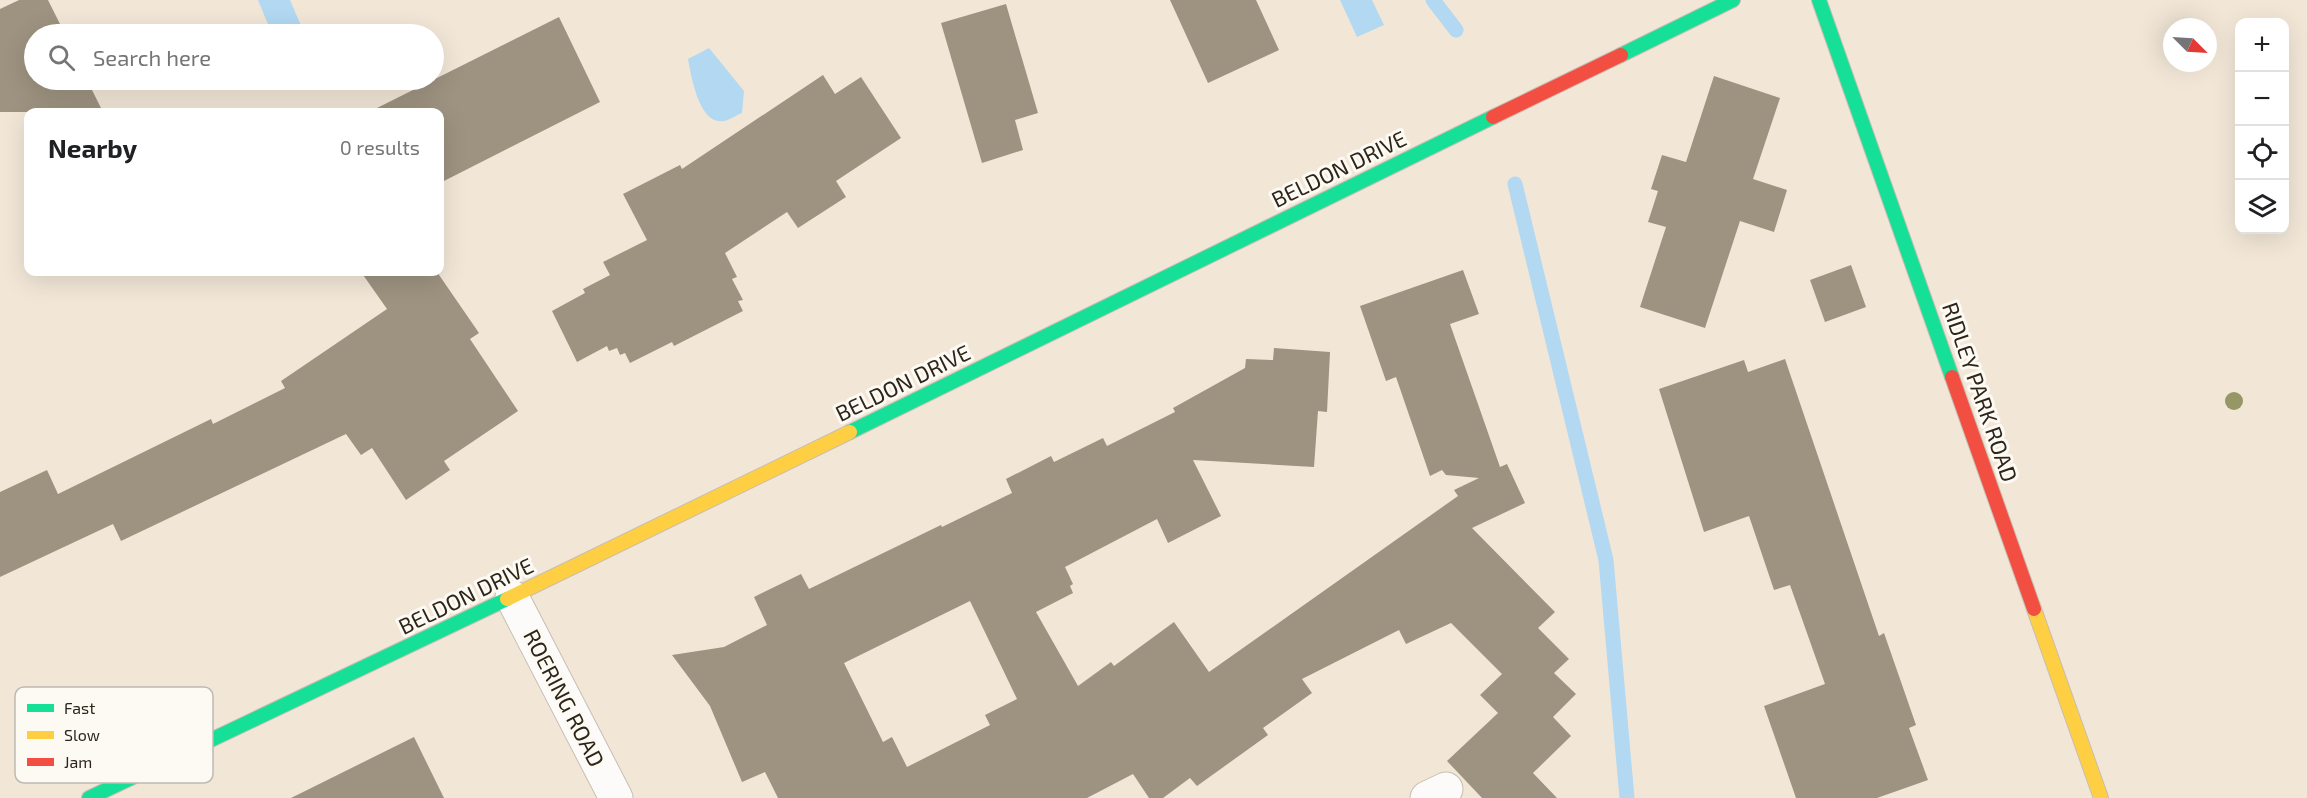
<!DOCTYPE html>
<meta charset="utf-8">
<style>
body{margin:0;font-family:"Exo 2",sans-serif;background:#f6f6f6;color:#202124}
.controls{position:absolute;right:18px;top:18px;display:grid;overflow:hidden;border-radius:12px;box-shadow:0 6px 24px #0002}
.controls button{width:54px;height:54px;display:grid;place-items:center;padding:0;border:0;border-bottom:2px solid #e0e0e0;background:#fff;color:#202124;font:30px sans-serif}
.compass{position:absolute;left:2163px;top:18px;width:54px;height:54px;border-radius:50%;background:#fff;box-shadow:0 6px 24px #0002;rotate:114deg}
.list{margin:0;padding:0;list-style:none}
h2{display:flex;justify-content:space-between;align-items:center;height:78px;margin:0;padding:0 24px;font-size:26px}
h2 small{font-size:20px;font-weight:400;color:#757577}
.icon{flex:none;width:33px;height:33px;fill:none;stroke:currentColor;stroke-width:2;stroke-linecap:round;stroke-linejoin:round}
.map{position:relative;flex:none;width:2307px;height:798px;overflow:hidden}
.search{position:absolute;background:#fff;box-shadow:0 6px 24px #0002;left:24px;top:24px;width:420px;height:66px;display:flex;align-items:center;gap:15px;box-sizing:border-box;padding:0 21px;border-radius:33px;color:#757577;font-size:22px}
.panel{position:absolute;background:#fff;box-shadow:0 6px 24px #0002;left:24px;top:108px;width:420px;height:168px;border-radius:12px}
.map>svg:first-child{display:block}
.water{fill:#b2d8f2}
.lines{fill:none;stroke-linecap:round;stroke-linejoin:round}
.stream{stroke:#b2d8f2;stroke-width:15}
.building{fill:#9e9380;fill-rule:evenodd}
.street-casing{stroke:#c7beb2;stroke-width:35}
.fast-casing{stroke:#c7beb2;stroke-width:16}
.slow-casing{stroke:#c7beb2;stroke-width:16}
.jam-casing{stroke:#c7beb2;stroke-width:16}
.street{stroke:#fdfbf9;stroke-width:33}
.fast{stroke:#16e098;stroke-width:14}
.slow{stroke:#ffcf43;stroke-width:14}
.jam{stroke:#f24e42;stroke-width:14}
.tree{fill:#969766}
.labels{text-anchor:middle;stroke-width:6;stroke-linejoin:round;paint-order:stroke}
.street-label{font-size:22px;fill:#2c251a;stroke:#fdf9f3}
.key{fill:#fdf9f3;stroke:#beb9b2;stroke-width:1.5}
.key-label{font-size:16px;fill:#2c251a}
</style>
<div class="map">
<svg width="2307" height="798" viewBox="0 0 2307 798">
<rect width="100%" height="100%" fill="#f2e7d7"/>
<!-- water -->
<g class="water">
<path d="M 258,0 L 290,0 L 302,28 L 293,34 L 272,34 Z"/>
<path d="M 1340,0 L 1372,0 L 1384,25 L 1357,37 Z"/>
<path d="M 709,48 L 744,91 L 742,113 C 736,115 730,120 724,121 C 699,126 691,75 688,59 Z"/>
</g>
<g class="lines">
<!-- stream -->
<g class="stream">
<path d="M 1433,0 L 1456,30"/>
<path d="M 1515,184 L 1606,560 L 1627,798"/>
</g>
</g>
<!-- building -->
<g class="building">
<path d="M 19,0 L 48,0 L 65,34 L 34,34 L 34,80 L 87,80 L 103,112 L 0,112 L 0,9 Z"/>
<path d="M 1170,0 L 1256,0 L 1279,50 L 1208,83 Z"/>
<path d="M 1006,4 L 1038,113 L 1015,120 L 1023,150 L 982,163 L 941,23 Z"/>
<path d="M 559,17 L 600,102 L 440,183 L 440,112 L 369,112 Z"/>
<path d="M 823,75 L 835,94 L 861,77 L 901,138 L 836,181 L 846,197 L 798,228 L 787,212 L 725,253 L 737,277 L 732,279 L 743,300 L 738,301 L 743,311 L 674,346 L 672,342 L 630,363 L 625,353 L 620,355 L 617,348 L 609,351 L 607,346 L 577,362 L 552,311 L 585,293 L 583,289 L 610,275 L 603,262 L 647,240 L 623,194 L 680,165 L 682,169 Z"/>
<path d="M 1714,76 L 1780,98 L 1753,179 L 1787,190 L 1774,232 L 1740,221 L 1705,328 L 1640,307 L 1666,227 L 1648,222 L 1658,191 L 1651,189 L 1662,155 L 1686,162 Z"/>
<path d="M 1851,265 L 1866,307 L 1825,322 L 1810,280 Z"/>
<path d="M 1463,270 L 1479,314 L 1450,324 L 1500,467 L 1507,464 L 1525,503 L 1472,528 L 1555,612 L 1538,628 L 1569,659 L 1554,673 L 1576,694 L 1553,717 L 1571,736 L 1533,773 L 1557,798 L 1482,798 L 1447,761 L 1498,713 L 1480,695 L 1502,674 L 1451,623 L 1406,644 L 1399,630 L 1302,679 L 1312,693 L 1263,728 L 1268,735 L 1197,786 L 1190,778 L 1163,798 L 1149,798 L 1133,774 L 1087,798 L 778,798 L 765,772 L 742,782 L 710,706 L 672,655 L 724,647 L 767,625 L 754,597 L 801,574 L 809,589 L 941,525 L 942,527 L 1012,493 L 1006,479 L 1051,456 L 1054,462 L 1103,438 L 1107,446 L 1175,412 L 1173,408 L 1245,368 L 1246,359 L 1273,360 L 1274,348 L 1330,352 L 1327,412 L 1318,411 L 1314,467 L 1193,460 L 1221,516 L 1168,543 L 1157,519 L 1065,567 L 1073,584 L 1070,586 L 1073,593 L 1036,612 L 1078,686 L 1111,662 L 1114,666 L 1174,622 L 1209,672 L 1458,496 L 1454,490 L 1479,478 L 1446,475 L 1442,470 L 1430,476 L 1396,377 L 1386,381 L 1360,306 ZM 970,601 L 1017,699 L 985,715 L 990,725 L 907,767 L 892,737 L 883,742 L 844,663 Z"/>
<path d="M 361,272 L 437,272 L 479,333 L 470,339 L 518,411 L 444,461 L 450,470 L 406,500 L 372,448 L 361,455 L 346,434 L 121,541 L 113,524 L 0,577 L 0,492 L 47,470 L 58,494 L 211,419 L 213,424 L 285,388 L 281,381 L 387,309 Z"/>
<path d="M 1785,359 L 1879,636 L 1884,633 L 1916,725 L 1909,728 L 1928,780 L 1877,798 L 1796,798 L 1764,706 L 1825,684 L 1790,585 L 1774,590 L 1749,516 L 1704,532 L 1659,389 L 1744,360 L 1748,372 Z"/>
<path d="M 414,737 L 444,798 L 291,798 Z"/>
</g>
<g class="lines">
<!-- street casing -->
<g class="street-casing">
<g id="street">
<path d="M 512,597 L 616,798"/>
<path d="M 1427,798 L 1446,789"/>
</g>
</g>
<!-- fast casing -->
<g class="fast-casing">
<g id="fast">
<path d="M 1819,0 L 1952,377"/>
<path d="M 1621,55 L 1733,0"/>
<path d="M 850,432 L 1493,117"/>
<path d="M 89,798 L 507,599"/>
</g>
</g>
<!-- slow casing -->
<g class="slow-casing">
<g id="slow">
<path d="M 507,599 L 850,432"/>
<path d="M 2034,609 L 2101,798"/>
</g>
</g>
<!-- jam casing -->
<g class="jam-casing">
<g id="jam">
<path d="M 1493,117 L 1621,55"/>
<path d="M 1952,377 L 2034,609"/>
</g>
</g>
<!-- street -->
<use href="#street" class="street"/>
<!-- fast -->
<use href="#fast" class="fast"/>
<!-- slow -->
<use href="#slow" class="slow"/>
<!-- jam -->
<use href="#jam" class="jam"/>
</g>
<!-- trees -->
<circle class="tree" cx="2234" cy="401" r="9"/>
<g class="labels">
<!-- street labels -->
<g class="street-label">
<text transform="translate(1339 169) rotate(-26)" y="8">BELDON DRIVE</text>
<text transform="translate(903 383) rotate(-26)" y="8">BELDON DRIVE</text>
<text transform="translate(1980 392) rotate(71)" y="8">RIDLEY PARK ROAD</text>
<text transform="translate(466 596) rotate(-26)" y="8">BELDON DRIVE</text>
<text transform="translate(564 698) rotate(63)" y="8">ROERING ROAD</text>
</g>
</g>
<!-- legend -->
<rect x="15" y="687" width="198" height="96" rx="9" class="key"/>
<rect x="27" y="704" width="27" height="8" fill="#16e098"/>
<rect x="27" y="731" width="27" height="8" fill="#ffcf43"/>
<rect x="27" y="758" width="27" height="8" fill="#f24e42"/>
<g class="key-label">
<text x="64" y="714">Fast</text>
<text x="64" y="741">Slow</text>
<text x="64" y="768">Jam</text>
</g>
</svg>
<div class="controls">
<button>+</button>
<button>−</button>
<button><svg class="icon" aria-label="locate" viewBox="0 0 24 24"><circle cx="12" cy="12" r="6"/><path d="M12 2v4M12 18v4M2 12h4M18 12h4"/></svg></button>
<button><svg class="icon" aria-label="layers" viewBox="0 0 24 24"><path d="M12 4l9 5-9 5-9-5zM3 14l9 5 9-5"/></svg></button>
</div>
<svg class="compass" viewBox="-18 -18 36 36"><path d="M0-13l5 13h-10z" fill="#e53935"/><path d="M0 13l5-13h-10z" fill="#757577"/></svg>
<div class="search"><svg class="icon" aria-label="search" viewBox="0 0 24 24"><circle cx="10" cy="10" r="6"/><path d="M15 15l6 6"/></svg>Search here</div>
<section class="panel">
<h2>Nearby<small>0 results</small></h2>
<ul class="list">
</ul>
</section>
</div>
